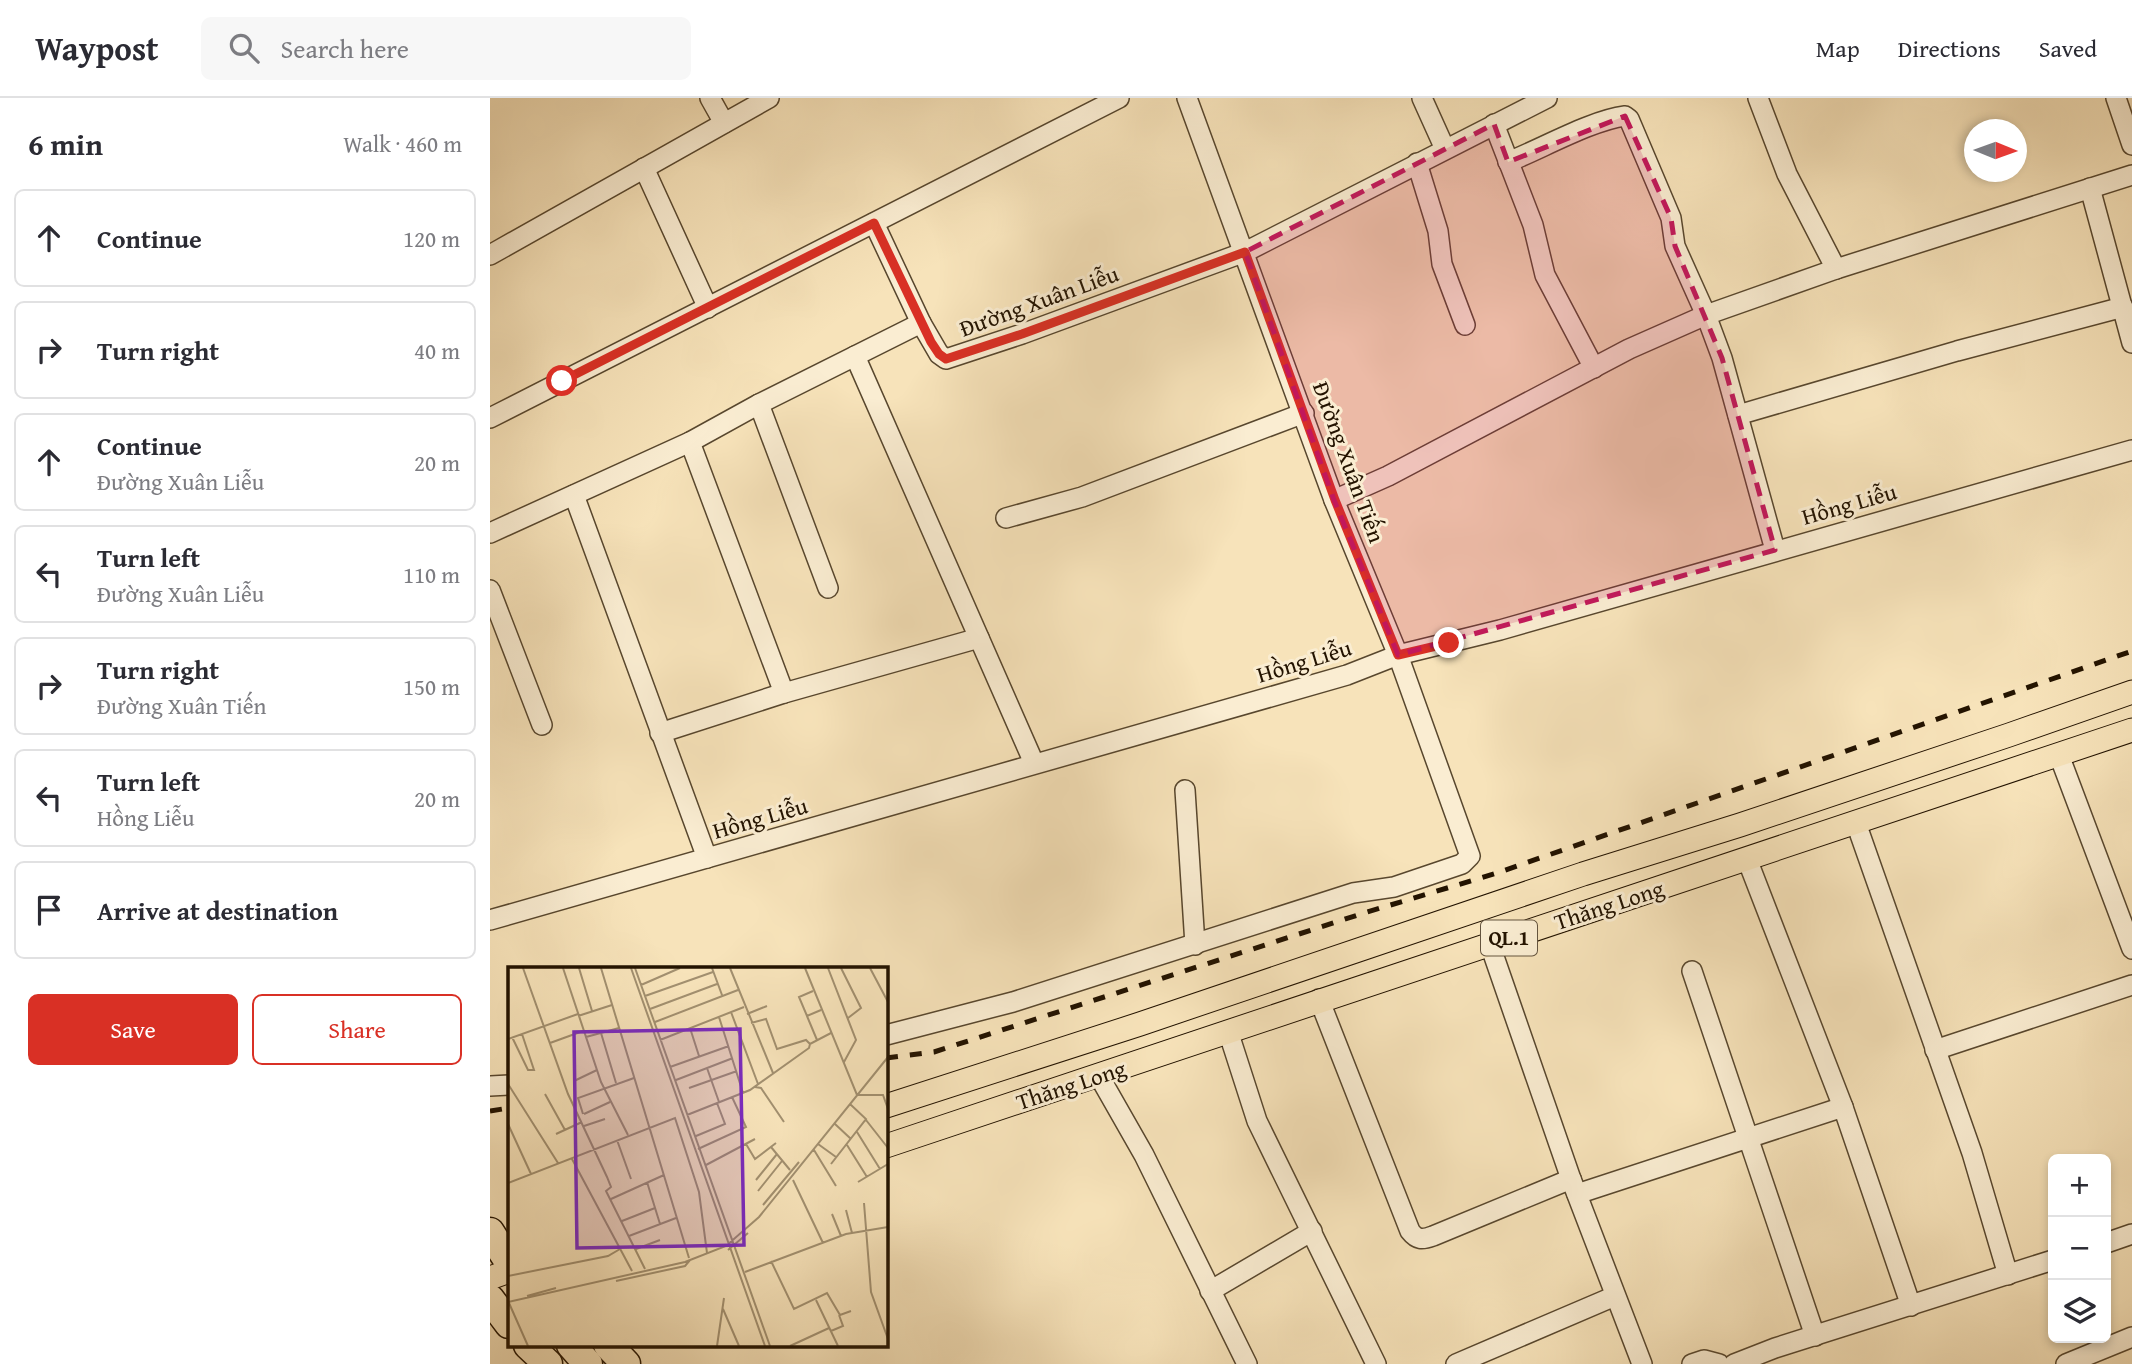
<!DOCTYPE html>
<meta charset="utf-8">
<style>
body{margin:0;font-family:"Gentium Book Plus",serif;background:#f7f7f7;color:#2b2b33}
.controls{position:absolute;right:21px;bottom:21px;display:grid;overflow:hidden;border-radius:10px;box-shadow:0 4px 10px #0003}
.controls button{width:63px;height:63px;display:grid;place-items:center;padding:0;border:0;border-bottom:2px solid #e1e1e2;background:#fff;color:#2b2b33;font:35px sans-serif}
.compass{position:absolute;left:1474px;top:21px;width:63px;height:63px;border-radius:50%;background:#fff;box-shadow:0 4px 10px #0003;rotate:91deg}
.stop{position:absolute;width:21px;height:21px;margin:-16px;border:5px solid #d93025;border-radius:50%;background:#fff}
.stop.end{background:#d93025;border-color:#fff;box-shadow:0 2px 7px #0008}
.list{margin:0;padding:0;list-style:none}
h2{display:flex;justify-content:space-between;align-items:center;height:91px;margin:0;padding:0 28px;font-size:30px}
h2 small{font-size:23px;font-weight:400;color:#7c7c81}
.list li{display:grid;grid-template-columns:46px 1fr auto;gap:21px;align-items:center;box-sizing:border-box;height:98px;margin:0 14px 14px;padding:0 14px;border:2px solid #e1e1e2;border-radius:10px}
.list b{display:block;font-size:26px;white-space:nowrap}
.list p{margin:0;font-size:23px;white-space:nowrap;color:#7c7c81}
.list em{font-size:23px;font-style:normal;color:#7c7c81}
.actions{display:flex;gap:14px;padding:21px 28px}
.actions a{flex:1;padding:16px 0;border:2px solid #d93025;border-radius:10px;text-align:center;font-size:24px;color:#d93025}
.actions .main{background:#d93025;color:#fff}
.icon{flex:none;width:38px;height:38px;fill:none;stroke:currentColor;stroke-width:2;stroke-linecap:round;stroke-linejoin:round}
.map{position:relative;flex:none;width:1642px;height:1266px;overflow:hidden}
header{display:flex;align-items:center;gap:42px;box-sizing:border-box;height:98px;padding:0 35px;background:#fff;border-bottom:2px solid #e1e1e2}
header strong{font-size:33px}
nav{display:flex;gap:38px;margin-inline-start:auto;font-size:24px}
.search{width:490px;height:63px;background:#f7f7f7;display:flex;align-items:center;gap:18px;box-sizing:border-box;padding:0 24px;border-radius:10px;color:#7c7c81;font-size:26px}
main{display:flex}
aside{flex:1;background:#fff}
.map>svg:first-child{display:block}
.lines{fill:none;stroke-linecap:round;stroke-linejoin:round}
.minor-casing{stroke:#58472e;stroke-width:22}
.major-casing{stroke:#231300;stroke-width:25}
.highway-casing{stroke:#231300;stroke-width:31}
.minor{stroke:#faedd2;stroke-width:19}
.major{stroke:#f7e3ba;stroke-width:23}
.highway{stroke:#f7e3ba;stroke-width:28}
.rail{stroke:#231300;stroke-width:5;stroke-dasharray:12 12;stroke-linecap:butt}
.route{stroke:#d93025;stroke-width:9}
.marked{fill:#c2185b;fill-opacity:0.2;stroke:#c2185b;stroke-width:5;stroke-dasharray:14 9;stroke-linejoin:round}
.labels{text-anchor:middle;stroke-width:6;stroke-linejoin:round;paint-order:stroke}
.shield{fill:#faedd2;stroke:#64543f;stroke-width:2}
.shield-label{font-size:21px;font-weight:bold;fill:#231300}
.street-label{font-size:23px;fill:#231300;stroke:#faedd2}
.inset-road{fill:none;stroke:#a29070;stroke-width:2}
.view{fill:#7b2cbf;fill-opacity:0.15;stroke:#7b2cbf;stroke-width:3.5}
.inset-edge{fill:none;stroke:#231300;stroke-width:3.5}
</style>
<header>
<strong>Waypost</strong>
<div class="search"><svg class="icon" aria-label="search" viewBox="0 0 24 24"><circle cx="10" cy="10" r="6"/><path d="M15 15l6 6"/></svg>Search here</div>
<nav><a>Map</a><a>Directions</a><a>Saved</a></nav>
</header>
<main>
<aside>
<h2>6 min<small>Walk · 460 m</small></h2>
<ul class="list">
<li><svg class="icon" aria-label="ahead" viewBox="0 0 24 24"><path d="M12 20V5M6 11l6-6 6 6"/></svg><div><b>Continue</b></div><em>120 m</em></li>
<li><svg class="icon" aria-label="right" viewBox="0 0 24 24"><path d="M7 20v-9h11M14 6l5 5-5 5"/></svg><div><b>Turn right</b></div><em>40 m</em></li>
<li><svg class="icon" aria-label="ahead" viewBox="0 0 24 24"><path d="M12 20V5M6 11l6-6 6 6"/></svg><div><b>Continue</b><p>Đường Xuân Liễu</p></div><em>20 m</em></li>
<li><svg class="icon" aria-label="left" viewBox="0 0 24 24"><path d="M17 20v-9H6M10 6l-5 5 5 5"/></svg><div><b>Turn left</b><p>Đường Xuân Liễu</p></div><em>110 m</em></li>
<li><svg class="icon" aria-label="right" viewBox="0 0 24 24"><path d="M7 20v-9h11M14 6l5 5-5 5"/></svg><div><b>Turn right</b><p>Đường Xuân Tiến</p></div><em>150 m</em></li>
<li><svg class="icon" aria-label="left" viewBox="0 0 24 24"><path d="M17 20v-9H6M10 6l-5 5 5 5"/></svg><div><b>Turn left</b><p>Hồng Liễu</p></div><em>20 m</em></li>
<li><svg class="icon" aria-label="arrive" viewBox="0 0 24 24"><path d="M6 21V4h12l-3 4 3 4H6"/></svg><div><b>Arrive at destination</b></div></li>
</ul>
<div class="actions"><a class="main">Save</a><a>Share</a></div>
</aside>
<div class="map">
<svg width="1642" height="1266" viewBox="0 0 1642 1266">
<rect width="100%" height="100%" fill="#f7e3ba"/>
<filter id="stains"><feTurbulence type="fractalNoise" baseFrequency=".00286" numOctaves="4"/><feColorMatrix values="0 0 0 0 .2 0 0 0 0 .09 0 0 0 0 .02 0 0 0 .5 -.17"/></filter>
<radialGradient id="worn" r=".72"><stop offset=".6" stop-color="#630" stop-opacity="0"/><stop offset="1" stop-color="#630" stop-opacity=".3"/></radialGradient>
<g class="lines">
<!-- minor casing -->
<g class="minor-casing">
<g id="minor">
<path d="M 220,0 L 234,25"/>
<path d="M 932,0 L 955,51"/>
<path d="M 1268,0 L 1297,76 L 1346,171"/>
<path d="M 1626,0 L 1642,47"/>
<path d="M 1004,26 L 1043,127 L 1055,177 L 1104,270"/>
<path d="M 1018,64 C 1051,51 1102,22 1135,18 L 1139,21 L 1181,120 L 1185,148 L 1216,217 L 1232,260 L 1285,452"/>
<path d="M 927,65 L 948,133 L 952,166 L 975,227"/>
<path d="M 154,70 L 218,210"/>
<path d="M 1600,90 L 1642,245"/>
<path d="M 384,125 L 431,225"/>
<path d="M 0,157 L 279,0"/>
<path d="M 365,258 L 544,665"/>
<path d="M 269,306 L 338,490"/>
<path d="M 1248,317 L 1467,253 L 1633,209"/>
<path d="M 0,320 L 629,0"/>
<path d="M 200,344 L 294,595"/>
<path d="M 84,397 L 217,760"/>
<path d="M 844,402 L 898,378 L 1139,251 L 1216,217 L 1346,171 L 1642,77"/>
<path d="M 516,420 L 592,399 L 814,315"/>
<path d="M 0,435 L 200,344 L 269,306 L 431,225 L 449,256 L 456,261 L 532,236 L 755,154 L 1057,0"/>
<path d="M 0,492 L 52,627"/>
<path d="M 170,635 L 294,595 L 489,540"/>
<path d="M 1569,657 L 1642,851"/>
<path d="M 695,692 L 705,847"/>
<path d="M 1366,725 L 1482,1055 L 1518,1177"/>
<path d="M 1257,761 L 1353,1009 L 1421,1208"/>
<path d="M 0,822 L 857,577 L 908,557 L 1010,532 L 1642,352"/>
<path d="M 1000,847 L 1081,1081 L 1152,1266"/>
<path d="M 1202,873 L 1325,1238"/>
<path d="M 829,901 L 920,1133 C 927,1142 932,1142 943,1138 L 1081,1081"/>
<path d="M 738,933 L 767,1023 L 886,1266"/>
<path d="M 396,937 L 523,904 L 863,795 L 904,789 L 972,766 L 980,758 L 908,557 L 844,402 L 697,0"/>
<path d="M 1445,952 L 1642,887"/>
<path d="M 609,978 L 654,1057 L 757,1266"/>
<path d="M 0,988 L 19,987"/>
<path d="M 1087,1096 L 1353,1009"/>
<path d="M 1616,1145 L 1642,1136"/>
<path d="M 720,1193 L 822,1133"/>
<path d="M 966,1266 L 1125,1198"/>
<path d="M 1202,1266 L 1214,1262 L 1229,1266"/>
<path d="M 1244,1266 L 1285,1250 L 1563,1162"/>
<path d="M 1576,1266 L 1642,1239"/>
</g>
</g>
<!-- major casing -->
<g class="major-casing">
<g id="major">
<path d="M 396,1008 L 650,926 L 1093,776 L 1250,727 L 1519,637 L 1642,594"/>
<path d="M 396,1048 L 1642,632"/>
<path d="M 0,1180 L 19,1173"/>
</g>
</g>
<!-- highway casing -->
<g class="highway-casing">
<g id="highway">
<path d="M 0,1134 L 19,1164"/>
<path d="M 0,1201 L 19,1226"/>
<path d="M 38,1247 L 58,1266"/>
<path d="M 81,1247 L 98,1266"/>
<path d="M 118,1247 L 136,1266"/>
</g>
</g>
<!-- minor -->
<use href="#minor" class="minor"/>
<!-- major -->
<use href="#major" class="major"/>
<!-- highway -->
<use href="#highway" class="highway"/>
<!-- rail -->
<g class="rail">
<path d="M 396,960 L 444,954 L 874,815 L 1007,775 L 1642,553"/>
<path d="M 0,1013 L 19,1010"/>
</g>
</g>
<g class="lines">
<!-- route -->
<path class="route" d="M 72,283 L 384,125 L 441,244 L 449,256 L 456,261 L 532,236 L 755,154 L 845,402 L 908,557 L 959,545"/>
</g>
<!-- marked area -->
<path class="marked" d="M 1135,18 L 1181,120 L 1185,148 L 1232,260 L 1285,452 L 908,557 L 844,402 L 755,154 L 1004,26 L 1018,64 Z"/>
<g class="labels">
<!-- shield labels -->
<rect class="shield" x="991" y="822.5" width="56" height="35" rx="5"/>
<g class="shield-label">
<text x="1019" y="847">QL.1</text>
</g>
<!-- street labels -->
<g class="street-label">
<text transform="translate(549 203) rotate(-20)" y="8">Đường Xuân Liễu</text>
<text transform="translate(859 364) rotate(70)" y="8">Đường Xuân Tiến</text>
<text transform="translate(1359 406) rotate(-16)" y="8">Hồng Liễu</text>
<text transform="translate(814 563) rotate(-17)" y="8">Hồng Liễu</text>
<text transform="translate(270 720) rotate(-16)" y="8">Hồng Liễu</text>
<text transform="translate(1119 807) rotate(-18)" y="8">Thăng Long</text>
<text transform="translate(581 987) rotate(-18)" y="8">Thăng Long</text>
</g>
</g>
<!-- overview -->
<g transform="translate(18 869)">
<rect width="380" height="380" fill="#f7e3ba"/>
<path class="inset-road" d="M 15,1 L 60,127 L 99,210 L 103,220 L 98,224 L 137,302M 55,1 L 93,115 L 120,168M 71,1 L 84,44M 93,1 L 181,291M 123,1 L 257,379M 127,1 L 262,379M 204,1 L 214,28M 222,1 L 265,106M 297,1 L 349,128 L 375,128 L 380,142M 320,1 L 348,73 L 336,95M 333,1 L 353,41 L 340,51M 362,1 L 380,35M 133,18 L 172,1M 305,24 L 291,30 L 299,49 L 313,43M 137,29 L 205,5M 142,42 L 209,17M 223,45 L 250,117M 239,47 L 259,39M 70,49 L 104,38M 299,49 L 309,73M 211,50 L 235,126M 147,55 L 230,23M 243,56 L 258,52 L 269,82 L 298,73 L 302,77 L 323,66M 182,61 L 191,89M 93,66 L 108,116M 4,70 L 20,103 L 26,103 L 14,67M 78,70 L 111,61M 0,72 L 70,47M 152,73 L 236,40M 42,76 L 75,64M 162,100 L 221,79M 199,101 L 211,135M 168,113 L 225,91M 66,114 L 89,103M 0,117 L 50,196M 247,120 L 253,121 L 276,155M 181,121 L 229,104M 37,127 L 57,163M 75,147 L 70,131 L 126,111M 76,147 L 102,135M 179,148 L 242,123 L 301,81 L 302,77M 358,153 L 380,181M 0,157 L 23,207M 327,157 L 343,172M 76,159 L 97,152M 349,165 L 372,202M 48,167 L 74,155M 188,169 L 217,157 L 209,136M 109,173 L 123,212M 238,177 L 247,192 L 268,176M 310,177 L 328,190M 339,178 L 359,210M 263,180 L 282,203M 190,182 L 238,160 L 224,130M 306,183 L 328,219M 64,192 L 124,304M 323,197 L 358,152 L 342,137M 198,198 L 247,172M 248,213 L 269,187M 285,213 L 315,276M 139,215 L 152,257M 350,215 L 380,197M 0,216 L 167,151 L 191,225 L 199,286M 250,224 L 274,194M 103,232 L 156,208M 356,236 L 363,325 L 380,372M 255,238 L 291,195M 338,243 L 344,266M 324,247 L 333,269M 114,254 L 147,241M 121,269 L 168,251M 128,282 L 152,273M 220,283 L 240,266M 263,294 L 286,342 L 319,326 L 332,348 L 343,344M 237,305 L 338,267 L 380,260M 0,309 L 100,289 L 112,282M 108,314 L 177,299 L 182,293M 19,329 L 48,321M 308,333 L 330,379M 0,335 L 177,295 L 218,279 L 251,250 L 380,90M 1,336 L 20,379M 215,342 L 231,379M 323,364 L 335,359 L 331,348M 209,379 L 216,331M 282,379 L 321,361"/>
<path class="view" d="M 232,62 L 236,278 L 69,281 L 66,65 Z"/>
<rect width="380" height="380" class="inset-edge"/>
</g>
<rect width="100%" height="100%" filter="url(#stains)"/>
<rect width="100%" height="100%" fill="url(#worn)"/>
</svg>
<div class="controls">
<button>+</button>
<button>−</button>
<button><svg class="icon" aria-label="layers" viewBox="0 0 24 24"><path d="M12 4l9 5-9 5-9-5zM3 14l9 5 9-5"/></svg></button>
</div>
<svg class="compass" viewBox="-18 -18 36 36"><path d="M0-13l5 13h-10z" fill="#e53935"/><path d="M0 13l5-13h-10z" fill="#7c7c81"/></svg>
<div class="stop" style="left:72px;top:283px"></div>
<div class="stop end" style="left:959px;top:545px"></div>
</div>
</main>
